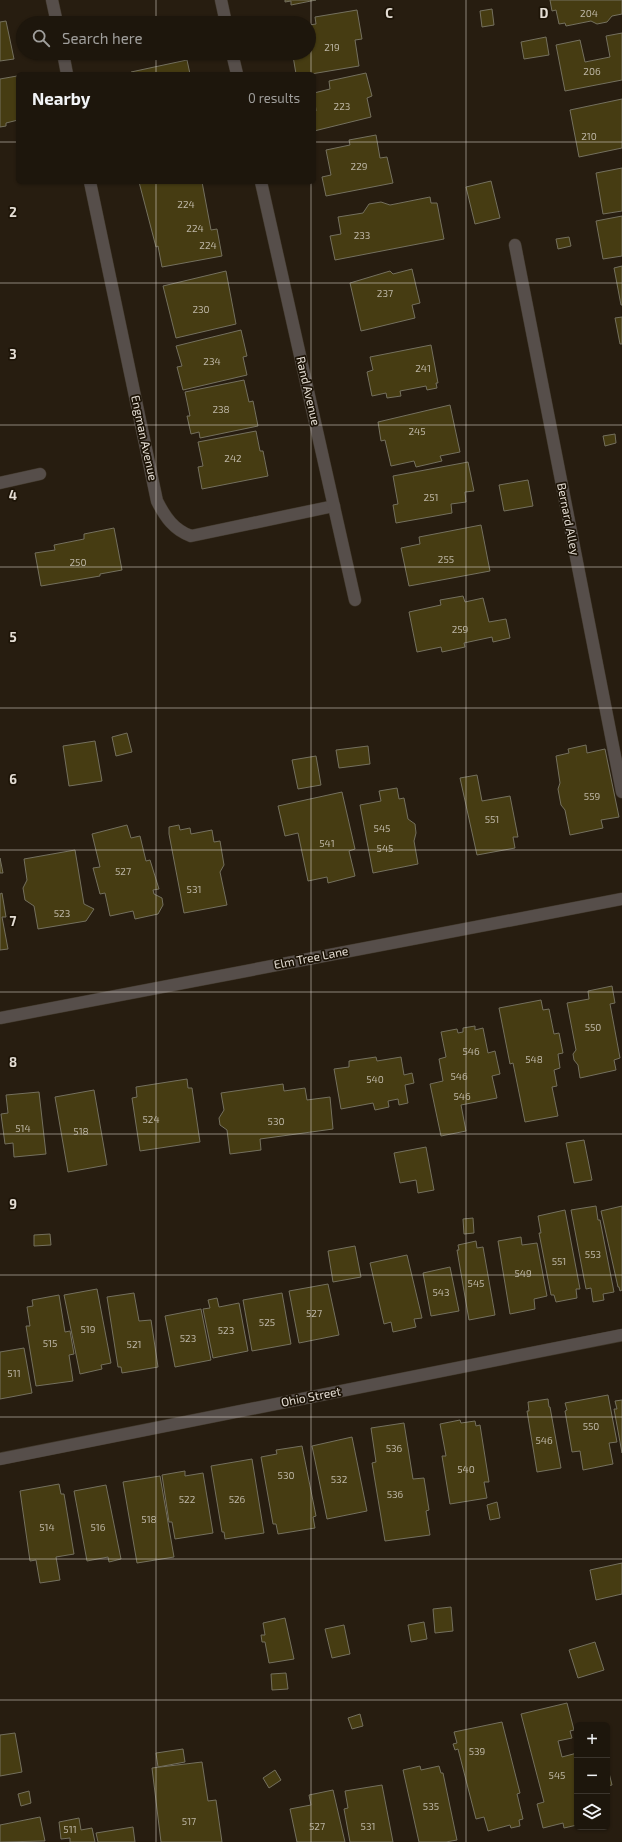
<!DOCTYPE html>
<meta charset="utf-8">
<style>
body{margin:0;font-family:"Exo 2",sans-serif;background:#251f15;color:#f1f3f6}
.controls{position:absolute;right:12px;bottom:12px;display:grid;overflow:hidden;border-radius:6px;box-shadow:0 1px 3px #0004}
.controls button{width:36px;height:36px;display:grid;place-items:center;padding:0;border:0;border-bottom:1px solid #3b352d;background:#1d160c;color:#f1f3f6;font:20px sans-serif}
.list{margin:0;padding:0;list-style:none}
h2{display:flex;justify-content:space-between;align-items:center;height:52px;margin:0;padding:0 16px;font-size:17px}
h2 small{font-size:13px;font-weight:400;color:#a09f9d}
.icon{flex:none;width:22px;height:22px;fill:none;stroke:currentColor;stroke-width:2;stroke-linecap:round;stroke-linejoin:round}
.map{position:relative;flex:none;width:622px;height:1842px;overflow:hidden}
.search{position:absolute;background:#1d160c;box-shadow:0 1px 3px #0004;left:16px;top:16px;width:300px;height:44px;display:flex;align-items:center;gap:10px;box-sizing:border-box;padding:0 14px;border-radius:22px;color:#a09f9d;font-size:15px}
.panel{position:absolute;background:#1d160c;box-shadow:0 1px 3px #0004;left:16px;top:72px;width:300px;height:112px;border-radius:6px}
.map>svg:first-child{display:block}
.building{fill:#463c12;stroke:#74705e}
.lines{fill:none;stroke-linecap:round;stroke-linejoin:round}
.service-casing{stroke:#41382b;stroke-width:13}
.minor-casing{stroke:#41382b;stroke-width:13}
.tertiary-casing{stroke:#41382b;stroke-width:13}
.service{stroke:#564e4a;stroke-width:12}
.minor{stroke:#564e4a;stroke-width:12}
.tertiary{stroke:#564e4a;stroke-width:12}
.grid{fill:none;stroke:#e4ddd4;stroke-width:1;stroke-opacity:0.55}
.labels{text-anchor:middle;stroke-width:3.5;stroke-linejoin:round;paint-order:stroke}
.number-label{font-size:10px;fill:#bcb5a4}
.street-label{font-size:12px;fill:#e4ddd4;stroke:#1d1407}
.grid-label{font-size:13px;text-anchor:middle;font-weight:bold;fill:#e4ddd4;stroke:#1d1407;stroke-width:3.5;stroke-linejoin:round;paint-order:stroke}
</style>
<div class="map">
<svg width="622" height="1842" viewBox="0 0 622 1842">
<rect width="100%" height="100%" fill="#271d10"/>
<!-- building -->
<g class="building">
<path d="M 285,0 L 316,0 L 291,5 L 291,1 L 285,2 Z"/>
<path d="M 550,0 L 622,0 L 622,14 L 612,16 L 607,22 L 597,24 L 591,21 L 566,26 L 565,23 L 559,24 L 556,10 L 552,11 Z"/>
<path d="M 492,9 L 494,25 L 482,27 L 480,11 Z"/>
<path d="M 357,10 L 362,39 L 355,40 L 359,66 L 311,74 L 296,74 L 293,56 L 297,55 L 296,53 L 309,53 L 309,25 L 316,24 L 315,17 Z"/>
<path d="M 6,21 L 14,59 L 0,61 L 0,22 Z"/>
<path d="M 622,33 L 622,80 L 565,91 L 556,45 L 580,40 L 585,62 L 610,57 L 606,36 Z"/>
<path d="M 546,37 L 549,55 L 524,59 L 521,42 Z"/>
<path d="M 187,60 L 190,74 L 130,74 L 131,72 Z"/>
<path d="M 366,73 L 372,96 L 367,98 L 371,117 L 314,131 L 314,112 L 316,111 L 314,93 L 330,89 L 329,81 Z"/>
<path d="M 17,76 L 18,120 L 6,123 L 6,126 L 0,127 L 0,79 Z"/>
<path d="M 622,99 L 622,148 L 579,157 L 570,110 Z"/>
<path d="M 376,135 L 380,158 L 387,157 L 393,183 L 326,196 L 322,177 L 331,175 L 326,150 L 350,145 L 349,140 Z"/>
<path d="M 622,168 L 622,211 L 603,214 L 596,173 Z"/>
<path d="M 491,181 L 500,218 L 475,224 L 466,187 Z"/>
<path d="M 139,182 L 202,182 L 211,230 L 217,229 L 222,256 L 162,267 L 158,246 L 156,247 Z"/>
<path d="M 430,197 L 431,203 L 437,203 L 444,239 L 335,260 L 330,236 L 341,234 L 338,217 L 363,213 L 369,204 L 381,202 L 390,205 Z"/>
<path d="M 622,216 L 622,256 L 603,259 L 596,221 Z"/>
<path d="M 569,237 L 571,246 L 558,249 L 556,239 Z"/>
<path d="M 622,266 L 622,305 L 621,305 L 614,268 Z"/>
<path d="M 412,269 L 420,303 L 412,305 L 415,318 L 361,331 L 350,283 L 390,271 L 393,274 Z"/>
<path d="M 226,271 L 236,324 L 176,338 L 163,286 Z"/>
<path d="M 622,317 L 622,344 L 620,344 L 615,318 Z"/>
<path d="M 241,330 L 247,356 L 243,357 L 247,375 L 183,390 L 177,367 L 182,366 L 176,346 Z"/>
<path d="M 431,345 L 438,383 L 436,383 L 437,388 L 427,390 L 426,386 L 400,391 L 401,396 L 387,398 L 386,393 L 372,396 L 367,372 L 373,370 L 370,357 Z"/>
<path d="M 244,380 L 249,402 L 253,401 L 258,426 L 200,438 L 199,432 L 191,434 L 187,416 L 190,416 L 185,392 Z"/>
<path d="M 450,405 L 460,452 L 440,456 L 442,461 L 416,467 L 414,461 L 391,466 L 385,440 L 381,441 L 378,422 Z"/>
<path d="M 256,431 L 260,451 L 263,451 L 268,476 L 202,489 L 198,467 L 203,466 L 198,442 Z"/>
<path d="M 615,434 L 616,443 L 605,446 L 603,436 Z"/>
<path d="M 468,462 L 474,491 L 465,492 L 466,502 L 451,504 L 452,513 L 396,523 L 393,505 L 398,504 L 393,476 Z"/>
<path d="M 528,480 L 533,506 L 504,511 L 499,485 Z"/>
<path d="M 481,525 L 490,571 L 409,586 L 401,548 L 420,544 L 419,537 Z"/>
<path d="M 114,528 L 122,570 L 100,574 L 100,576 L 41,586 L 35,553 L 55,550 L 54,545 L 84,539 L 84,534 Z"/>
<path d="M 463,596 L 465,602 L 483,598 L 489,622 L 506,619 L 510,638 L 493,642 L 492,637 L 464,643 L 465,647 L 442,652 L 441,647 L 417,652 L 409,612 L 441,605 L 440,600 Z"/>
<path d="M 127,733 L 132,752 L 116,756 L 112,737 Z"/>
<path d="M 95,741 L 102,781 L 69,786 L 63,746 Z"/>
<path d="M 586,745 L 587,753 L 605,749 L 619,817 L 601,820 L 603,828 L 570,835 L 565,810 L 561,805 L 558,789 L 560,783 L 556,756 L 569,753 L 568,749 Z"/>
<path d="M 368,746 L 370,764 L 339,768 L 336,750 Z"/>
<path d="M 316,756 L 321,785 L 298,789 L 292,760 Z"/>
<path d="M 477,775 L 482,801 L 510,796 L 518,837 L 513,837 L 515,848 L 477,855 L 460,778 Z"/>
<path d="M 397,788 L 399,799 L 404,798 L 408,819 L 415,824 L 416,833 L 414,841 L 418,864 L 373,873 L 360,805 L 381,801 L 379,791 Z"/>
<path d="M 342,792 L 355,849 L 349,851 L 355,876 L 328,883 L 327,877 L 308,881 L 298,833 L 285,836 L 278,806 Z"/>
<path d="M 127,825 L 131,838 L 140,836 L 146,861 L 150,860 L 159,889 L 153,890 L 154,894 L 162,898 L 163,905 L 158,914 L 135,919 L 133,911 L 110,916 L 105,893 L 100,894 L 93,868 L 100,867 L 92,834 Z"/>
<path d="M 179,825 L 180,830 L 190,828 L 191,834 L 212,830 L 214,842 L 220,841 L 224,865 L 220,872 L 227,905 L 184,913 L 169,834 L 169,827 Z"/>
<path d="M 75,850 L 84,904 L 94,909 L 86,921 L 38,929 L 34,906 L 25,900 L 23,888 L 27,880 L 24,859 Z"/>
<path d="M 0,858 L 3,873 L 0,873 Z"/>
<path d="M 2,893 L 6,917 L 2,917 L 8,949 L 0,950 L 0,894 Z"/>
<path d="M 612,986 L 615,1003 L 610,1004 L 620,1058 L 614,1060 L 616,1070 L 580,1078 L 578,1065 L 574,1060 L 573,1054 L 576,1050 L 567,1003 L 589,999 L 588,991 Z"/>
<path d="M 541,1000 L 543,1010 L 549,1009 L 554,1034 L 559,1033 L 563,1053 L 558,1054 L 560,1068 L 554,1070 L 557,1086 L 552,1087 L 558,1116 L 525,1122 L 513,1063 L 510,1064 L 499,1008 Z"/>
<path d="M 475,1026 L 475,1030 L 483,1028 L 488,1053 L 495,1051 L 500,1074 L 492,1076 L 497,1098 L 461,1105 L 466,1131 L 441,1136 L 430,1084 L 443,1081 L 439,1059 L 446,1057 L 441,1032 L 457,1029 L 458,1033 L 463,1032 L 463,1028 Z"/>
<path d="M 376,1057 L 377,1061 L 401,1057 L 404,1075 L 412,1073 L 414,1083 L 405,1085 L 408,1103 L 399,1105 L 398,1099 L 388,1101 L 389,1107 L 375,1110 L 373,1103 L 341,1109 L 334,1069 L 349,1067 L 349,1061 Z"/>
<path d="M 187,1079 L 188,1088 L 192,1088 L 200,1142 L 140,1151 L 132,1098 L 137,1097 L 136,1087 Z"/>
<path d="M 283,1084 L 284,1091 L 305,1088 L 307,1100 L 330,1097 L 333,1129 L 260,1139 L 261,1150 L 230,1154 L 227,1130 L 220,1125 L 219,1118 L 224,1110 L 221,1093 Z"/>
<path d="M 94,1090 L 107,1165 L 68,1172 L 55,1097 Z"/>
<path d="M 39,1092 L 46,1154 L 14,1157 L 13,1143 L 5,1144 L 1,1114 L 8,1113 L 6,1095 Z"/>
<path d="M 584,1140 L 592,1180 L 574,1183 L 566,1143 Z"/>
<path d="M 426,1147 L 434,1190 L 418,1193 L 416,1180 L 400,1183 L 394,1153 Z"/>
<path d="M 596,1206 L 598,1220 L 600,1220 L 614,1292 L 603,1294 L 604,1300 L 593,1302 L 591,1288 L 586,1289 L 571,1210 Z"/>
<path d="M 622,1206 L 622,1290 L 620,1291 L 619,1287 L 618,1287 L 601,1211 Z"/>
<path d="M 565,1210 L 580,1289 L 576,1289 L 577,1298 L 556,1302 L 554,1295 L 551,1295 L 539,1233 L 541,1233 L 538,1216 Z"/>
<path d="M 473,1218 L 474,1233 L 464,1234 L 463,1219 Z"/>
<path d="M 50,1234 L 51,1245 L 34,1246 L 34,1235 Z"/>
<path d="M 521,1237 L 522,1245 L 537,1243 L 547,1296 L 534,1299 L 535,1309 L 510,1314 L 498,1241 Z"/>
<path d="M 476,1241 L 477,1248 L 483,1247 L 495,1315 L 469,1320 L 457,1250 L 459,1250 L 458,1245 Z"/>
<path d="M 355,1246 L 361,1277 L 333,1282 L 328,1251 Z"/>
<path d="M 407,1255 L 422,1318 L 414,1319 L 416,1327 L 393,1332 L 391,1322 L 384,1324 L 370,1263 Z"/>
<path d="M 450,1267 L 459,1311 L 431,1316 L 423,1273 Z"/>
<path d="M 328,1284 L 339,1335 L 299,1343 L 289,1291 Z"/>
<path d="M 97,1289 L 111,1363 L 101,1365 L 102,1369 L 80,1374 L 64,1295 Z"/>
<path d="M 134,1293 L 139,1321 L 151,1320 L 158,1367 L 122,1373 L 121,1367 L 118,1367 L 107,1297 Z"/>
<path d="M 282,1293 L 291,1344 L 252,1351 L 243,1300 Z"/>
<path d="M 59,1295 L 65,1332 L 70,1331 L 74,1354 L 69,1355 L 73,1381 L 36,1386 L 26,1326 L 30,1326 L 27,1307 L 33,1306 L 32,1300 Z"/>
<path d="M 217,1298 L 219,1307 L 239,1303 L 248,1351 L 213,1358 L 203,1309 L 210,1308 L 208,1300 Z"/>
<path d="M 201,1309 L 211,1360 L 175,1367 L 165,1316 Z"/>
<path d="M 24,1348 L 32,1393 L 0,1399 L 0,1352 Z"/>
<path d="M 608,1395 L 617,1442 L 609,1443 L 613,1464 L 583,1470 L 580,1451 L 572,1452 L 565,1411 L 567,1410 L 565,1403 Z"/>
<path d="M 548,1399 L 549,1407 L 550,1407 L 561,1468 L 537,1472 L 527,1411 L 529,1411 L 528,1402 Z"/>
<path d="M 622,1400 L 622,1453 L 614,1409 L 617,1409 L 615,1401 Z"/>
<path d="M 460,1420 L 461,1423 L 475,1421 L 476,1426 L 480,1425 L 489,1482 L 484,1482 L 487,1498 L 450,1504 L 442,1456 L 446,1456 L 440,1424 Z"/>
<path d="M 404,1423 L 413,1479 L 424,1478 L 429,1510 L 426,1511 L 430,1535 L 385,1541 L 372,1463 L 376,1462 L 371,1428 Z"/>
<path d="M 352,1437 L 367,1511 L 327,1519 L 312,1446 Z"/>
<path d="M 302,1446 L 316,1516 L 313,1517 L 315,1528 L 278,1534 L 276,1524 L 273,1524 L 261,1457 L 277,1454 L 276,1450 Z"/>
<path d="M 252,1459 L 264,1533 L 225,1539 L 224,1532 L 222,1532 L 211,1466 Z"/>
<path d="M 185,1471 L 185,1476 L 203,1473 L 213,1533 L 175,1539 L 172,1522 L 169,1522 L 162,1475 Z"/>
<path d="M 160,1476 L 174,1557 L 137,1563 L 123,1482 Z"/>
<path d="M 59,1484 L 61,1494 L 64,1494 L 74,1554 L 56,1557 L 60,1580 L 40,1583 L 36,1560 L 30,1561 L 20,1491 Z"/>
<path d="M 106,1485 L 121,1559 L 109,1562 L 108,1557 L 87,1561 L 74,1491 Z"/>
<path d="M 497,1502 L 500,1518 L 490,1520 L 487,1505 Z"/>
<path d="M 622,1563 L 622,1594 L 596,1600 L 590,1570 Z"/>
<path d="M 451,1607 L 453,1631 L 435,1633 L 433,1609 Z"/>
<path d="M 285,1618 L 294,1659 L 269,1663 L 265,1642 L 262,1642 L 261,1635 L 265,1635 L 263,1623 Z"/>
<path d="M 424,1622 L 427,1639 L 411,1642 L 408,1625 Z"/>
<path d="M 344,1625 L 350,1654 L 332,1658 L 325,1629 Z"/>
<path d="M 595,1642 L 604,1670 L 578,1678 L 569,1650 Z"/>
<path d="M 286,1673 L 288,1689 L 272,1690 L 271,1674 Z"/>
<path d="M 567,1703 L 574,1730 L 570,1731 L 572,1738 L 558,1741 L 562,1757 L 577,1753 L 577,1825 L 564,1828 L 563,1823 L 543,1828 L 537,1804 L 544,1802 L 521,1714 Z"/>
<path d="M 360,1714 L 363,1726 L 352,1729 L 348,1718 Z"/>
<path d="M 502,1722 L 520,1793 L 517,1794 L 523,1819 L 519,1820 L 520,1826 L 511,1828 L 510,1825 L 488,1831 L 484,1817 L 476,1819 L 458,1749 L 455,1750 L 453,1744 L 457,1743 L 454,1732 Z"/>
<path d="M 15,1733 L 22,1772 L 0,1776 L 0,1735 Z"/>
<path d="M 183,1749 L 185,1762 L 158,1767 L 156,1753 Z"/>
<path d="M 202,1762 L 208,1801 L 216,1800 L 222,1842 L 161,1842 L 152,1768 Z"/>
<path d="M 607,1765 L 612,1785 L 607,1786 Z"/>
<path d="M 420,1766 L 421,1770 L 439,1766 L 441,1773 L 443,1773 L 457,1840 L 446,1842 L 419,1842 L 403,1770 Z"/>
<path d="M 275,1770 L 281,1780 L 269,1788 L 263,1778 Z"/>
<path d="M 382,1785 L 393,1842 L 350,1842 L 344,1809 L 348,1808 L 345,1791 Z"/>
<path d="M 333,1790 L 345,1842 L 297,1842 L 290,1809 L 311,1805 L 309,1795 Z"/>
<path d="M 29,1791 L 31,1803 L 21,1806 L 18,1794 Z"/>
<path d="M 40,1817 L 45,1841 L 0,1842 L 0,1825 Z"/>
<path d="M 79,1818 L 81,1830 L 92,1828 L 95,1842 L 70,1842 L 70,1838 L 61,1839 L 59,1822 Z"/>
<path d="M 133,1827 L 135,1842 L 98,1842 L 96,1833 Z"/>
</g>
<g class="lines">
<!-- service casing -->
<g class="service-casing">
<g id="service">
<path d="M 515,245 L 622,792"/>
<path d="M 0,483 L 40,474"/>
</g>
</g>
<!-- minor casing -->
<g class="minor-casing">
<g id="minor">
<path d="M 52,0 L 57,23"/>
<path d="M 221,0 L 226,23"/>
<path d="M 63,53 L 67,74"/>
<path d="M 232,53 L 237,74"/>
<path d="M 90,182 L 157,501 C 165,517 174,530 191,536 L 334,506"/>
<path d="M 261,182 L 355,600"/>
<path d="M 0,1459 L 622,1335"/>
</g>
</g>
<!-- tertiary casing -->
<g class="tertiary-casing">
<path id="tertiary" d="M 0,1018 L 622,899"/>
</g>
<!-- service -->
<use href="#service" class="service"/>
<!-- minor -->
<use href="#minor" class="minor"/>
<!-- tertiary -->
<use href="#tertiary" class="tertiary"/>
</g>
<!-- grid -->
<path class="grid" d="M 156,0 L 156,23M 311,0 L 311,74M 466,0 L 466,1842M 156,53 L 156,74M 0,142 L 18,142M 314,142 L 622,142M 156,182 L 156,1842M 311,182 L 311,1842M 0,283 L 622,283M 0,425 L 622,425M 0,567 L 622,567M 0,708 L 622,708M 0,850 L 622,850M 0,992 L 622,992M 0,1134 L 622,1134M 0,1275 L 622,1275M 0,1417 L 622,1417M 0,1559 L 622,1559M 0,1700 L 622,1700"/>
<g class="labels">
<!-- number labels -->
<g class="number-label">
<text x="589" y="17">204</text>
<text x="332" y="51">219</text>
<text x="592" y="75">206</text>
<text x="342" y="110">223</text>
<text x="589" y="140">210</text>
<text x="359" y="170">229</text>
<text x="186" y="208">224</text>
<text x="195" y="232">224</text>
<text x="362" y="239">233</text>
<text x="208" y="249">224</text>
<text x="385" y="297">237</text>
<text x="201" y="313">230</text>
<text x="212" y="365">234</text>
<text x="423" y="372">241</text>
<text x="221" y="413">238</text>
<text x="417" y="435">245</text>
<text x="233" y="462">242</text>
<text x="431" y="501">251</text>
<text x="446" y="563">255</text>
<text x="78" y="566">250</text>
<text x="460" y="633">259</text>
<text x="592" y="800">559</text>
<text x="492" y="823">551</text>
<text x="382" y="832">545</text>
<text x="327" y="847">541</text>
<text x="385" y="852">545</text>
<text x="123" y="875">527</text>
<text x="194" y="893">531</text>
<text x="62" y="917">523</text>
<text x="593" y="1031">550</text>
<text x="471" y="1055">546</text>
<text x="534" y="1063">548</text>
<text x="459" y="1080">546</text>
<text x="375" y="1083">540</text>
<text x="462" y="1100">546</text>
<text x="151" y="1123">524</text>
<text x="276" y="1125">530</text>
<text x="23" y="1132">514</text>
<text x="81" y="1135">518</text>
<text x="593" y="1258">553</text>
<text x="559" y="1265">551</text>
<text x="523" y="1277">549</text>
<text x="476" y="1287">545</text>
<text x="441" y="1296">543</text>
<text x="314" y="1317">527</text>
<text x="267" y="1326">525</text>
<text x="88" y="1333">519</text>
<text x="226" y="1334">523</text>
<text x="188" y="1342">523</text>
<text x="50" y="1347">515</text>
<text x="134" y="1348">521</text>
<text x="14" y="1377">511</text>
<text x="591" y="1430">550</text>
<text x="544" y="1444">546</text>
<text x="394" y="1452">536</text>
<text x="466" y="1473">540</text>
<text x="286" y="1479">530</text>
<text x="339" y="1483">532</text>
<text x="395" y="1498">536</text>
<text x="187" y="1503">522</text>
<text x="237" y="1503">526</text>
<text x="149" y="1523">518</text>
<text x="47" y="1531">514</text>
<text x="98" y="1531">516</text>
<text x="477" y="1755">539</text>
<text x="557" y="1779">545</text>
<text x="431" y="1810">535</text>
<text x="189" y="1825">517</text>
<text x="317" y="1830">527</text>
<text x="368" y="1830">531</text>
<text x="70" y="1833">511</text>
</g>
<!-- street labels -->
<g class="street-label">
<text transform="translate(308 391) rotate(77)" y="4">Rand Avenue</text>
<text transform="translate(144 438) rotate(78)" y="4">Engman Avenue</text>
<text transform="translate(568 519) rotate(79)" y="4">Bernard Alley</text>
<text transform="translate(311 958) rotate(-11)" y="4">Elm Tree Lane</text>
<text transform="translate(311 1397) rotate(-11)" y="4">Ohio Street</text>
</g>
</g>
<g class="grid-label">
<text x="389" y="18">C</text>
<text x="544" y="18">D</text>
<text x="13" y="217">2</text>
<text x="13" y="359">3</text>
<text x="13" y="500">4</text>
<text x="13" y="642">5</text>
<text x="13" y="784">6</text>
<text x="13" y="926">7</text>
<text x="13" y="1067">8</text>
<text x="13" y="1209">9</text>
</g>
</svg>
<div class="controls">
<button>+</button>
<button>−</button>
<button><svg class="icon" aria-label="layers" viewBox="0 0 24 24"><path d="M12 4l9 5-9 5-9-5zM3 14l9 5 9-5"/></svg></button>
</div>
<div class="search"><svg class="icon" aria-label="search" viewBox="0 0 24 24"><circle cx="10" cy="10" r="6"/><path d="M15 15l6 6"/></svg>Search here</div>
<section class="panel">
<h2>Nearby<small>0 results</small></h2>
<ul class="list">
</ul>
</section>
</div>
